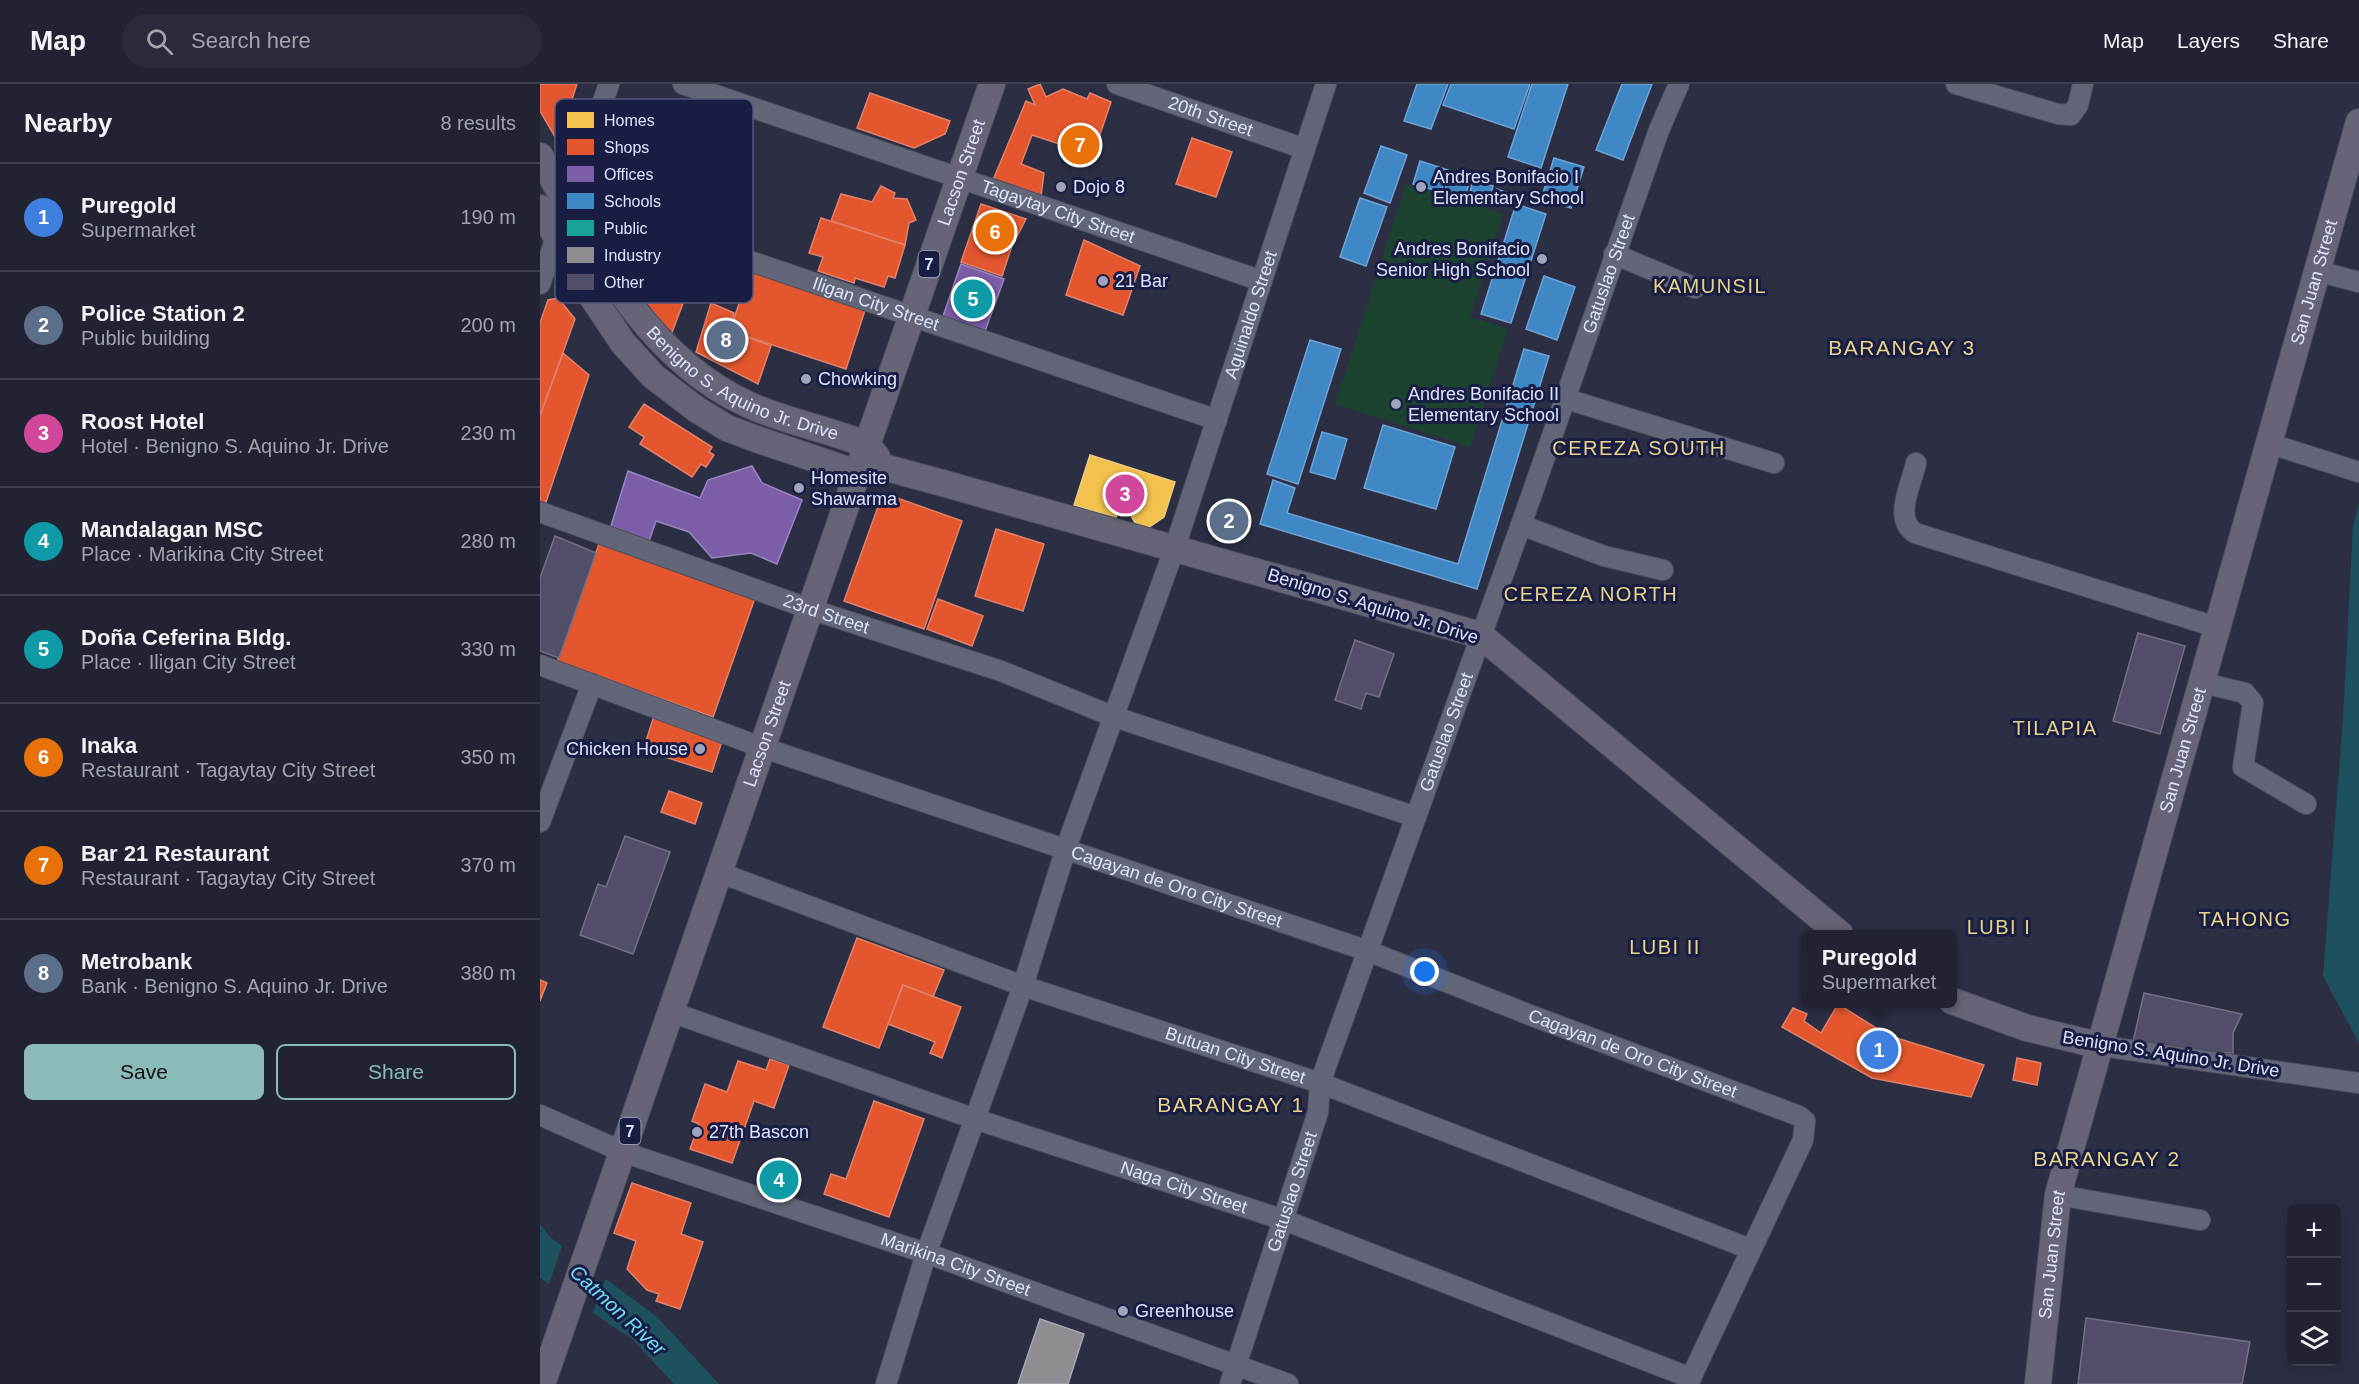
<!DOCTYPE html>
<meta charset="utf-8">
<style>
body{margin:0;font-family:Helvetica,sans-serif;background:#292b3b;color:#f1f3f6}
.controls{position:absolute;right:18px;bottom:18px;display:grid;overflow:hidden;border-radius:9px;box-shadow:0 3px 15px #0003}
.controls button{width:54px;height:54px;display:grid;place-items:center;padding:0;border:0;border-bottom:2px solid #3e404e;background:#212333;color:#f1f3f6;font:30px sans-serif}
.you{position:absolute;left:885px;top:888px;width:21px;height:21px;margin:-15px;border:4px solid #fff;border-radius:50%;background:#1a73e8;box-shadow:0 0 0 9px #1a73e833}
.badge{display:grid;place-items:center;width:39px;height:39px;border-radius:50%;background:#8bbbb9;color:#fff;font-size:20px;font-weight:700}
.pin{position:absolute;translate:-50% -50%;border:3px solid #fff;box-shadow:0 2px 6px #0006}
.popup{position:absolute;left:1261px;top:846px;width:156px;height:78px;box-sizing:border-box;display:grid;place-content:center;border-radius:9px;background:#212333;filter:drop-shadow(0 2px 4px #0005);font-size:20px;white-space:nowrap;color:#a2a4ac}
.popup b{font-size:22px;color:#f1f3f6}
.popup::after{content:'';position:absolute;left:50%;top:100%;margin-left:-12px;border:12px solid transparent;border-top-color:#212333}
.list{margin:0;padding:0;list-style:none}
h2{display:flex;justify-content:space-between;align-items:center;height:78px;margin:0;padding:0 24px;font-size:26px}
h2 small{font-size:20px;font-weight:400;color:#a2a4ac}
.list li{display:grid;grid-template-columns:39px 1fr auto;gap:18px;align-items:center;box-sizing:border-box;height:108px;padding:0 24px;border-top:2px solid #3e404e}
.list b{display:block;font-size:22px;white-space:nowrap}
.list p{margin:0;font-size:20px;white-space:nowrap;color:#a2a4ac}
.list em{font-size:20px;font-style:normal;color:#a2a4ac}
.actions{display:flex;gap:12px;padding:18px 24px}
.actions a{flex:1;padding:14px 0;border:2px solid #8bbbb9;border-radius:9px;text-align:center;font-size:21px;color:#8bbbb9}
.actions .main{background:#8bbbb9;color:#111}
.icon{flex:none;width:33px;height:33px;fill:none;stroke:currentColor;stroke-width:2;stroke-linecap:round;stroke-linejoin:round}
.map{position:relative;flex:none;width:1819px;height:1300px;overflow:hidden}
header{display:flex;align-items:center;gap:36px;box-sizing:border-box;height:84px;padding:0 30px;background:#212333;border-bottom:2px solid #3e404e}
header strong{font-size:28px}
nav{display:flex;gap:33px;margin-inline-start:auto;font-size:21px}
.search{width:420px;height:54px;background:#292b3b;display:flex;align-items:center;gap:15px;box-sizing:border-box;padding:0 21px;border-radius:33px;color:#a2a4ac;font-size:22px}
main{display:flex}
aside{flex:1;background:#212333}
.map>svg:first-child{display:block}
.grass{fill:#1b432f}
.water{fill:#1e515e}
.pier{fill:#2c2f44}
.homes{fill:#f2c14e;stroke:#eccb82;stroke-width:1.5}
.shops{fill:#e4572e;stroke:#e2816c;stroke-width:1.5}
.offices{fill:#7b5ea7;stroke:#9886c1;stroke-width:1.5}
.schools{fill:#3f88c5;stroke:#6ea3d6;stroke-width:1.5}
.public{fill:#17a398;stroke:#52b6b6;stroke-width:1.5}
.industry{fill:#8d8d92;stroke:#a5a7b2;stroke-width:1.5}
.building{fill:#524e6a;stroke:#727084;stroke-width:1.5}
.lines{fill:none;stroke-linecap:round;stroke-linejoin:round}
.minor-casing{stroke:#4b4d60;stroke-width:22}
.major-casing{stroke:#4b4d60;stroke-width:28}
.minor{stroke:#636678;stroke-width:20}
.major{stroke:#666577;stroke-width:26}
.poi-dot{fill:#9fa4bc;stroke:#191d44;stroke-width:2}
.labels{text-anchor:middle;stroke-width:6;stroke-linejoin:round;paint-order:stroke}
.shield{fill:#191d44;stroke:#a2a8c6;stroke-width:1.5}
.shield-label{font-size:16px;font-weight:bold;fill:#dde3fd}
.street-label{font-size:18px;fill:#dde3fd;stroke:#191d44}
.poi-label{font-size:18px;fill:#dde3fd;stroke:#191d44;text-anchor:start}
.neighbourhood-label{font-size:20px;letter-spacing:1.5px;fill:#e7d486;stroke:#191d44}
.water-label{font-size:20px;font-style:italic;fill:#6edef9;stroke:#191d44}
.quarter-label{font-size:21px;letter-spacing:1.5px;fill:#e7d486;stroke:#191d44}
.key{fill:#191d44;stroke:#54587c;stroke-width:1.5}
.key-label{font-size:16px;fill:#dde3fd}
</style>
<header>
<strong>Map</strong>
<div class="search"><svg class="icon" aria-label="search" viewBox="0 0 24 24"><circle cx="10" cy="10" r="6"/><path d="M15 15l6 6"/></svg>Search here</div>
<nav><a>Map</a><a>Layers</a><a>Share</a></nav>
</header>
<main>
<aside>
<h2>Nearby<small>8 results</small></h2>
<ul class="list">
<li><span class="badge" style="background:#3f7fe0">1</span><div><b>Puregold</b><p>Supermarket</p></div><em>190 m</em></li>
<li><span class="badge" style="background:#5c6f8a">2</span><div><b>Police Station 2</b><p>Public building</p></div><em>200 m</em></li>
<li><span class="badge" style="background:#d1479c">3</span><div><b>Roost Hotel</b><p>Hotel · Benigno S. Aquino Jr. Drive</p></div><em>230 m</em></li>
<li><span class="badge" style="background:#0f9aa8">4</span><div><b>Mandalagan MSC</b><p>Place · Marikina City Street</p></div><em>280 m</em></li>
<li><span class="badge" style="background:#0f9aa8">5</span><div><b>Doña Ceferina Bldg.</b><p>Place · Iligan City Street</p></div><em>330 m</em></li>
<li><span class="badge" style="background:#e8710a">6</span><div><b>Inaka</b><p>Restaurant · Tagaytay City Street</p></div><em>350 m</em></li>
<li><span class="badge" style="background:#e8710a">7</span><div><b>Bar 21 Restaurant</b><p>Restaurant · Tagaytay City Street</p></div><em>370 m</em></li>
<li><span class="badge" style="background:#5c6f8a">8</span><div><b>Metrobank</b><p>Bank · Benigno S. Aquino Jr. Drive</p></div><em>380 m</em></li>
</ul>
<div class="actions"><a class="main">Save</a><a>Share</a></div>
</aside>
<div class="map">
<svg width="1819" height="1300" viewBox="0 0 1819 1300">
<rect width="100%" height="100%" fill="#2c2f44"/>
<!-- grass -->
<path class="grass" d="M 866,100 L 963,130 L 930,233 L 968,245 L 930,363 L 795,320 Z"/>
<!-- water -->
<g class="water">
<path d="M 1819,420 L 1819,959 L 1783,892 L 1803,635 L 1813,442 Z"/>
<path d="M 0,1140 L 11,1154 L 117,1233 L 179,1300 L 134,1300 L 92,1255 L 0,1194 Z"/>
</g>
<!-- pier -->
<path class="pier" d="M 23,1159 L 67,1191 L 51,1233 L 8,1203 Z"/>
<!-- homes -->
<g class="homes">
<path d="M 131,82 L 163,93 L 144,149 L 111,138 Z"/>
<path d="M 550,371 L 635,398 L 624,433 L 608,444 L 595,439 L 590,430 L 578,426 L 576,434 L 534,421 Z"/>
</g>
<!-- shops -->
<g class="shops">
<path d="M 0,0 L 37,0 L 18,58 L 0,27 Z"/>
<path d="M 500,0 L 506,13 L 523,5 L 547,15 L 550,9 L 571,18 L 553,71 L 492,51 L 481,80 L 504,89 L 501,112 L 453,96 L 486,17 L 495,21 L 488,5 Z"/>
<path d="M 330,9 L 410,37 L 405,50 L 374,64 L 317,44 Z"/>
<path d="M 652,54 L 692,68 L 676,113 L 636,100 Z"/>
<path d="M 65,55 L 97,67 L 76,126 L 47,110 Z"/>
<path d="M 166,91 L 182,97 L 185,106 L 196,111 L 178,160 L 146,149 Z"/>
<path d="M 341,102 L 355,109 L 353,114 L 367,115 L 376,136 L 369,139 L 365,161 L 291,137 L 301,110 L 332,118 Z"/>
<path d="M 441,120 L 486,135 L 472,162 L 462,192 L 421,178 Z"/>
<path d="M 281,134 L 365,161 L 355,194 L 348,192 L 344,203 L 315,194 L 314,199 L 278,187 L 283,173 L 269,169 Z"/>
<path d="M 65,138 L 104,152 L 112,175 L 127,198 L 145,214 L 131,251 L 94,210 L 56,149 Z"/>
<path d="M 544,156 L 600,182 L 583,231 L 526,211 Z"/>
<path d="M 210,186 L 326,223 L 306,285 L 190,247 Z"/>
<path d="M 18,214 L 35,235 L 0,332 L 0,239 L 8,216 Z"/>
<path d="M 171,219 L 194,229 L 190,247 L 231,262 L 218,300 L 156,268 Z"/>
<path d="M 23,269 L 49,291 L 5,421 L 0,419 L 0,332 Z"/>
<path d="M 104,320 L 172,363 L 169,368 L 174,371 L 166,383 L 161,380 L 152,393 L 100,360 L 104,353 L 89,343 Z"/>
<path d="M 343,409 L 422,437 L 384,545 L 304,517 Z"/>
<path d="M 456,445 L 504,460 L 483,527 L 435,512 Z"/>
<path d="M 59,460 L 215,514 L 173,633 L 17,578 Z"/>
<path d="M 398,515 L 443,532 L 432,562 L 387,545 Z"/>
<path d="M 115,629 L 184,651 L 172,688 L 103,666 Z"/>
<path d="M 129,707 L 162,719 L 155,740 L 121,728 Z"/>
<path d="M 317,854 L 404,886 L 393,913 L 363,901 L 339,964 L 283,943 Z"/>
<path d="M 0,896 L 7,899 L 0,917 Z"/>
<path d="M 363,901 L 421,923 L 402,974 L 390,969 L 395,958 L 348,940 Z"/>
<path d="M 1298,920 L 1347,951 L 1444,981 L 1431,1013 L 1332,994 L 1242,943 L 1253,924 L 1267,930 L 1264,937 L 1281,949 Z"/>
<path d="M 1477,974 L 1501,979 L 1497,1001 L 1473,996 Z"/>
<path d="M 230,975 L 249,981 L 234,1024 L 214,1017 L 192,1079 L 150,1065 L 159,1040 L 152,1037 L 165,1000 L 187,1008 L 198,977 L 226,986 Z"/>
<path d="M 334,1017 L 384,1035 L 349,1133 L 284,1110 L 291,1090 L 306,1095 Z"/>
<path d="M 92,1099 L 151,1119 L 141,1150 L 163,1158 L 140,1225 L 116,1217 L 119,1210 L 107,1206 L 87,1185 L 96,1157 L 74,1149 Z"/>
</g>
<!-- offices -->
<g class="offices">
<path d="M 421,180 L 464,195 L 444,250 L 402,235 Z"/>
<path d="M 212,382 L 222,399 L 262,416 L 237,480 L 211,469 L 172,474 L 149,448 L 116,437 L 108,460 L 70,445 L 88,387 L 160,414 L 168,396 Z"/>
</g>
<!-- schools -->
<g class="schools">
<path d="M 877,0 L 908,0 L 891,45 L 864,37 Z"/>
<path d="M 911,0 L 990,0 L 974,45 L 903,21 Z"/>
<path d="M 992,0 L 1028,0 L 1001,84 L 968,73 Z"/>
<path d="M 1082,0 L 1112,0 L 1083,76 L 1056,66 Z"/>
<path d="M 841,62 L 867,71 L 850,119 L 824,109 Z"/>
<path d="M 1014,74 L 1044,83 L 1031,124 L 1001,115 Z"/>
<path d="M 880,77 L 908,86 L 901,108 L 873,100 Z"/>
<path d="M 911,88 L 931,94 L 924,115 L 904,108 Z"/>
<path d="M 933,96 L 953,102 L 949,117 L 929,112 Z"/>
<path d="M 957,105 L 968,109 L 963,122 L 952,118 Z"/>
<path d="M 820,114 L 847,123 L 826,182 L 800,173 Z"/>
<path d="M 976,120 L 1006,130 L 971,239 L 941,230 Z"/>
<path d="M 1004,192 L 1035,203 L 1017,256 L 986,245 Z"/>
<path d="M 770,256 L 801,265 L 758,400 L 727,390 Z"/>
<path d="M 984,265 L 1009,272 L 937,505 L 720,440 L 733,396 L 755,404 L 747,429 L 918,480 Z"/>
<path d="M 843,341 L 915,363 L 896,425 L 824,404 Z"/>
<path d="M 782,348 L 807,355 L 795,395 L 770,388 Z"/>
</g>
<!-- public -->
<path class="public" d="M 680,418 L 707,426 L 699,456 L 671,448 Z"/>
<!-- industry -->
<path class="industry" d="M 500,1235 L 544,1250 L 528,1300 L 478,1300 Z"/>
<!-- building -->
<g class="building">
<path d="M 15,452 L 56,469 L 19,574 L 0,567 L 0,494 Z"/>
<path d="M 1598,549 L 1645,562 L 1620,650 L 1573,637 Z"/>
<path d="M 815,556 L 854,570 L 839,613 L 826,609 L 821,625 L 795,616 Z"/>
<path d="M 85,752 L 130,768 L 93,870 L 40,851 L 58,800 L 66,803 Z"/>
<path d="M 1604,909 L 1702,930 L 1693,949 L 1693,969 L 1637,967 L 1593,958 Z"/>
<path d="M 1546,1234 L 1710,1258 L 1702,1300 L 1538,1300 Z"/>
</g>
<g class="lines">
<!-- minor casing -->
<g class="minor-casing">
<g id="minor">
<path id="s1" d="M 143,0 L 722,197"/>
<path id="s2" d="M 577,0 L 765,65"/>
<path d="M 1416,0 L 1518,30 L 1531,31 L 1538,21 L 1543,0"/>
<path id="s3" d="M 30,113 L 63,127 L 677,336"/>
<path d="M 1074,170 L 1155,204"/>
<path d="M 1777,187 L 1819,198"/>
<path d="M 0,200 L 69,0"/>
<path d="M 1023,314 L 1234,379"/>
<path d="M 1728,359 L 1819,388"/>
<path d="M 1376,379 C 1371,402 1353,434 1375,449 L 1676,543"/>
<path id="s4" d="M 0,428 L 270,525 L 461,587 L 572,632 L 876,733"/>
<path d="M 981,441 L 1064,472 L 1123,486"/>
<path id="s5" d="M 0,581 L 221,663 L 828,867 L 990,931 L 1259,1032 L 1265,1037 L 1263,1056 L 1148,1300"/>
<path d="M 1663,599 L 1705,609 L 1713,619 L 1703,683 L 1766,720"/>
<path d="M 0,738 L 52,600"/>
<path id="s6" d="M 178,788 L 483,902 L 780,999 L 1210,1165"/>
<path id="s7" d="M 131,928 L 435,1035 L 744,1136 L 1151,1294"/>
<path d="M 1562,962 L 1819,999"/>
<path id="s8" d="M 0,1031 L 83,1068 L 397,1173 L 748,1300"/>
<path d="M 1518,1111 L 1660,1136"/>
<path id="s9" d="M 346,1300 L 386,1170 L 483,902 L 526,764 L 635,463 L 786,0"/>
<path id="s10" d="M 690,1300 L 778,1028 L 780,999 L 981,441 L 1119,46 L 1139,0"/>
</g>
</g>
<!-- major casing -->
<g class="major-casing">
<g id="major">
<path id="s11" d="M 0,72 C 53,166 105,273 207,320 C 245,338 286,344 324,360 C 329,362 333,368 337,373"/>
<path d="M 0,124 L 41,196 L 83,259 L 113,292 L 156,325 L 187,344 L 216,355 L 317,389 L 347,384 L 406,400 L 940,551 L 1300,850"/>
<path d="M 1412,917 L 1487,944 L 1562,962"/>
<path id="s12" d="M 2,1300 L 452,0"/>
<path id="s13" d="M 1498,1300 L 1518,1111 L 1819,38"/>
</g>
</g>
<!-- minor -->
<use href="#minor" class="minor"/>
<!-- major -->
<use href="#major" class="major"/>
</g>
<!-- markers -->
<g class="poi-dot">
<circle cx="521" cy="103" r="6"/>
<circle cx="881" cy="103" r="6"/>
<circle cx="1002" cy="175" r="6"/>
<circle cx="563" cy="197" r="6"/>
<circle cx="266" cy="295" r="6"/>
<circle cx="856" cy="320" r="6"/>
<circle cx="259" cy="404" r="6"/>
<circle cx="160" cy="665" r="6"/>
<circle cx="157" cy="1048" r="6"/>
<circle cx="583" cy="1227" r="6"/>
</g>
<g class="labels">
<!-- shield labels -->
<g class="shield">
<rect x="378.5" y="167" width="21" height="26" rx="4.5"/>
<rect x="79.5" y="1034" width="21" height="26" rx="4.5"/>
</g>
<g class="shield-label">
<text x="389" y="186">7</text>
<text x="90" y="1053">7</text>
</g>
<!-- street labels -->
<g class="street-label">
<text dy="6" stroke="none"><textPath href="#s2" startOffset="99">20th Street</textPath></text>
<text dy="6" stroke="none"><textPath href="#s12" startOffset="1282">Lacson Street</textPath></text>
<text dy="6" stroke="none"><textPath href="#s1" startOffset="396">Tagaytay City Street</textPath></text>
<text dy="6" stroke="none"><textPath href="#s10" startOffset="1174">Gatuslao Street</textPath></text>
<text dy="6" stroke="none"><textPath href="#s13" startOffset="1138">San Juan Street</textPath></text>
<text dy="6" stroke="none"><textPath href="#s3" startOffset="324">Iligan City Street</textPath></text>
<text dy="6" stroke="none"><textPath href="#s9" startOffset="1130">Aguinaldo Street</textPath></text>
<text dy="6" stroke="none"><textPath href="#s11" startOffset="315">Benigno S. Aquino Jr. Drive</textPath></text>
<text transform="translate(833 522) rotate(17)" y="6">Benigno S. Aquino Jr. Drive</text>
<text dy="6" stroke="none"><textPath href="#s4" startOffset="304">23rd Street</textPath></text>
<text dy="6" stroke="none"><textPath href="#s10" startOffset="688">Gatuslao Street</textPath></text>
<text dy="6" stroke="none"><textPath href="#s12" startOffset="688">Lacson Street</textPath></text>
<text dy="6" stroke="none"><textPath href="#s13" startOffset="652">San Juan Street</textPath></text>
<text dy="6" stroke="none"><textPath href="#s5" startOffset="674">Cagayan de Oro City Street</textPath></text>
<text dy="6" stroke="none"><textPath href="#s5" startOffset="1160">Cagayan de Oro City Street</textPath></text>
<text transform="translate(1631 970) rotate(9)" y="6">Benigno S. Aquino Jr. Drive</text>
<text dy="6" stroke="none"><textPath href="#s6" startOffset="549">Butuan City Street</textPath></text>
<text dy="6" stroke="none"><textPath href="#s7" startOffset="542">Naga City Street</textPath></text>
<text dy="6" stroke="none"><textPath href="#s10" startOffset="202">Gatuslao Street</textPath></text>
<text dy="6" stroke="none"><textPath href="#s13" startOffset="130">San Juan Street</textPath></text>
<text dy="6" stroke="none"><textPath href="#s8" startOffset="442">Marikina City Street</textPath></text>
</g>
<!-- poi labels -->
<g class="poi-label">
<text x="893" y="99">Andres Bonifacio I<tspan x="893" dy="21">Elementary School</tspan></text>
<text x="533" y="109">Dojo 8</text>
<text x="990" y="171" text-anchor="end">Andres Bonifacio<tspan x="990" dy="21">Senior High School</tspan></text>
<text x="575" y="203">21 Bar</text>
<text x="278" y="301">Chowking</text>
<text x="868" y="316">Andres Bonifacio II<tspan x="868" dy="21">Elementary School</tspan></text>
<text x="271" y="400">Homesite<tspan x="271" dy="21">Shawarma</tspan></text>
<text x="148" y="671" text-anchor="end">Chicken House</text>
<text x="169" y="1054">27th Bascon</text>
<text x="595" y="1233">Greenhouse</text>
</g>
<!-- neighbourhood labels -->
<g class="neighbourhood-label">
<text x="1170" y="209">KAMUNSIL</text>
<text x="1099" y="371">CEREZA SOUTH</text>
<text x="1051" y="517">CEREZA NORTH</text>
<text x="1515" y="651">TILAPIA</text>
<text x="1705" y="842">TAHONG</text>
<text x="1459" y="850">LUBI I</text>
<text x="1125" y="870">LUBI II</text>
</g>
<!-- water labels -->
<g class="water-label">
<text transform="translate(78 1226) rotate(43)" y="7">Catmon River</text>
</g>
<!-- quarter labels -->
<g class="quarter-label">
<text x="1362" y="271">BARANGAY 3</text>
<text x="691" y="1028">BARANGAY 1</text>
<text x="1567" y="1082">BARANGAY 2</text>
</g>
</g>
<!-- legend -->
<rect x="15" y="15" width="198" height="204" rx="9" class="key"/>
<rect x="27" y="28" width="27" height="16" fill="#f2c14e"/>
<rect x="27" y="55" width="27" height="16" fill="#e4572e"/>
<rect x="27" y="82" width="27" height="16" fill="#7b5ea7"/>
<rect x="27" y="109" width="27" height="16" fill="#3f88c5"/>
<rect x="27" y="136" width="27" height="16" fill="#17a398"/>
<rect x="27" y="163" width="27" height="16" fill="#8d8d92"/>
<rect x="27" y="190" width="27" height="16" fill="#524e6a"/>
<g class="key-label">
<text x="64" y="42">Homes</text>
<text x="64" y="69">Shops</text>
<text x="64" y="96">Offices</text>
<text x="64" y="123">Schools</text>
<text x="64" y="150">Public</text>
<text x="64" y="177">Industry</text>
<text x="64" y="204">Other</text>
</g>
</svg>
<div class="controls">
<button>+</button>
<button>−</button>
<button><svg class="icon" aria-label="layers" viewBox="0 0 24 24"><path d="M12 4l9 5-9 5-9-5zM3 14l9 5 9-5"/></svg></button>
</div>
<div class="you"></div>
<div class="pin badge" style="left:1339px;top:966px;background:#3f7fe0">1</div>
<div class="popup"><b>Puregold</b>Supermarket</div>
<div class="pin badge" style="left:689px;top:437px;background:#5c6f8a">2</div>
<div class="pin badge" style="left:585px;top:410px;background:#d1479c">3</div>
<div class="pin badge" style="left:239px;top:1096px;background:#0f9aa8">4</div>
<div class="pin badge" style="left:433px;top:215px;background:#0f9aa8">5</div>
<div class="pin badge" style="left:455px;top:148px;background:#e8710a">6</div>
<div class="pin badge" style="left:540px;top:61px;background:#e8710a">7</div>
<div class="pin badge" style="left:186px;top:256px;background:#5c6f8a">8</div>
</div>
</main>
